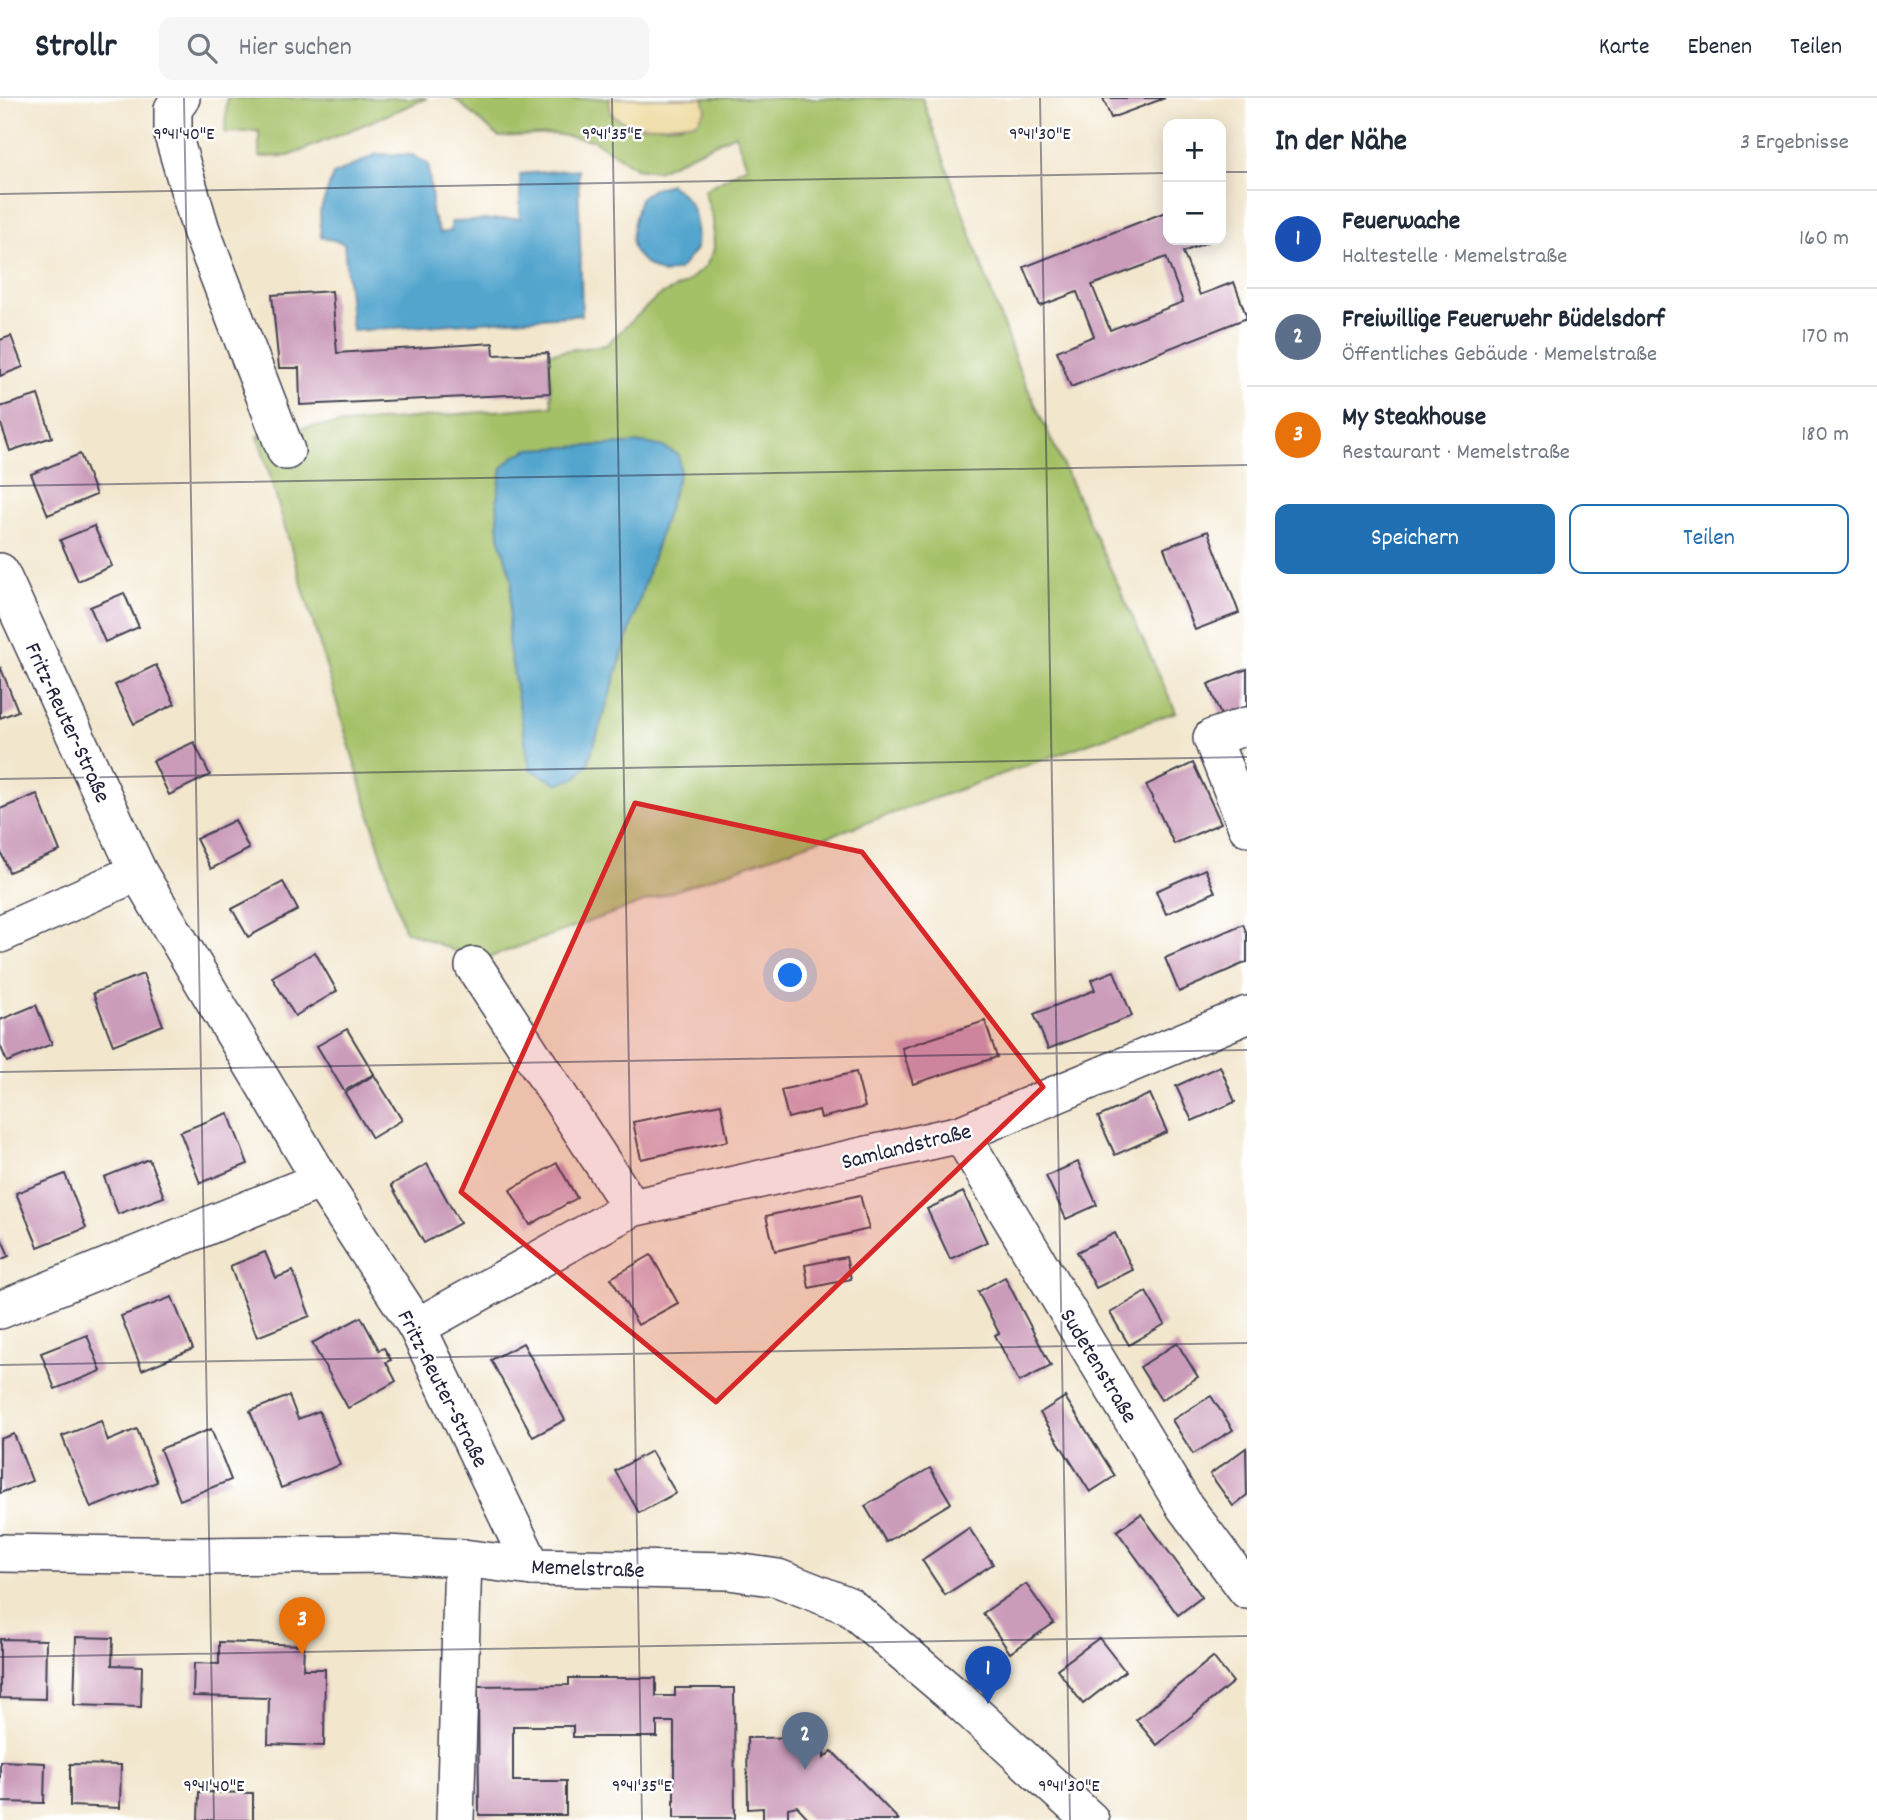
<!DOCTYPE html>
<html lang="de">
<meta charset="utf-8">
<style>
body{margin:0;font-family:Dekko,sans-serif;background:#f6f6f7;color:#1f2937}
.controls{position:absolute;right:21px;top:21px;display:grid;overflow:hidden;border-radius:14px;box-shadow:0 4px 18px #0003}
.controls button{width:63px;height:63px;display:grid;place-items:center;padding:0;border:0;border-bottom:2px solid #e0e1e3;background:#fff;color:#1f2937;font:35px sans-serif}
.you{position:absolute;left:791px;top:878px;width:24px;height:24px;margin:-18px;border:5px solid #fff;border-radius:50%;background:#1a73e8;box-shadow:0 0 0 10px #1a73e833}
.badge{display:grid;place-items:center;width:46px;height:46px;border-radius:50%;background:#1f6fb2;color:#fff;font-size:23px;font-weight:700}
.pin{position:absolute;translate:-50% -58px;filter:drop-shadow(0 2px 4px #0008)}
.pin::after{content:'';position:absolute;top:37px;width:24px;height:21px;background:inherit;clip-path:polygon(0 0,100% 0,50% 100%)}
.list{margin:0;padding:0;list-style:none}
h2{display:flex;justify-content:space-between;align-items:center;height:91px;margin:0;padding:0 28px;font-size:30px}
h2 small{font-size:23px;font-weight:400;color:#747a83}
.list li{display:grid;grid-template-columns:46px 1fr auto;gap:21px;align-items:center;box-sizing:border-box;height:98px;padding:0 28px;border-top:2px solid #e0e1e3}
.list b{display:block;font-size:26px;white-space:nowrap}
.list p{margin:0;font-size:23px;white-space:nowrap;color:#747a83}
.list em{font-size:23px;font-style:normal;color:#747a83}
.actions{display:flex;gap:14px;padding:21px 28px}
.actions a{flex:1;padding:16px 0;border:2px solid #1f6fb2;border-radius:14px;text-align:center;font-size:24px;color:#1f6fb2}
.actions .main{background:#1f6fb2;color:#fff}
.icon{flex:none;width:38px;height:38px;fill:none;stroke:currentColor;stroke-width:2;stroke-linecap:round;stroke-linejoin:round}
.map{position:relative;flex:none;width:1247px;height:1722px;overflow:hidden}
header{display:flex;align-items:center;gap:42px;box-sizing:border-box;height:98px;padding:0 35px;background:#fff;border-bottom:2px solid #e0e1e3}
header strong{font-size:33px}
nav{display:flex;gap:38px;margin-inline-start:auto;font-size:24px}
.search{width:490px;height:63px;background:#f6f6f7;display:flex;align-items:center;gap:18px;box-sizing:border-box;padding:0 24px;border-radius:14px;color:#747a83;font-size:26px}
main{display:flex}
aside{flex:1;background:#fff}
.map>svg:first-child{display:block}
.green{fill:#a5c168;stroke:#647252;stroke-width:2}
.sand{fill:#eeda9e;stroke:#887e6c;stroke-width:2}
.water{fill:#53a5ce;stroke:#3a6484;stroke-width:2}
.building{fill:#cb9bba;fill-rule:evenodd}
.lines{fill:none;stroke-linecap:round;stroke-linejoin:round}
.minor-casing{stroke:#413f51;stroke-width:40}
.minor{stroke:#fff;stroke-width:37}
.marked{fill:#d62828;fill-opacity:0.2;stroke:#d62828;stroke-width:5;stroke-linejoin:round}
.ticks{fill:none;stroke:#22223b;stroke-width:2;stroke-opacity:0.45}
.labels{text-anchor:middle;stroke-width:5;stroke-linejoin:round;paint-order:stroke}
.street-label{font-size:23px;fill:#22223b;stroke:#fff}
.ticks-label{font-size:18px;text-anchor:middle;fill:#22223b;stroke:#fff;stroke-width:5;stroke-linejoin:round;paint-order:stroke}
</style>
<header>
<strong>Strollr</strong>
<div class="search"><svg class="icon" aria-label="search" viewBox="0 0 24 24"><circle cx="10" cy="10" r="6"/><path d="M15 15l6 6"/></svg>Hier suchen</div>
<nav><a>Karte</a><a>Ebenen</a><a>Teilen</a></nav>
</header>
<main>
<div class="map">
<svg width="1247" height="1722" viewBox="0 0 1247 1722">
<rect width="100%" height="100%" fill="#fff"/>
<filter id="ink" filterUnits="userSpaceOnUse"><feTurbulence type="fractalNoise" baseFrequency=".0143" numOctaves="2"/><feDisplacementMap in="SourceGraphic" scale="14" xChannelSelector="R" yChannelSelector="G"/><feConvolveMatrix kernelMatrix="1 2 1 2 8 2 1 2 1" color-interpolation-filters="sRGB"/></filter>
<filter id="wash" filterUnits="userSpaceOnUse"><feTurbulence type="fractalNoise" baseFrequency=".00686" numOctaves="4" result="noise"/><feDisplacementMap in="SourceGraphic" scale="28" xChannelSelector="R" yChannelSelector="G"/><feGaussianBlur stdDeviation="1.57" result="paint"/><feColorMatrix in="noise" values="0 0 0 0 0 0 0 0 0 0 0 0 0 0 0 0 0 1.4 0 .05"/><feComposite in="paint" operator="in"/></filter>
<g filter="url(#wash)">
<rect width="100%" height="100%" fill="#f2e6cc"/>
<!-- green -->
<g class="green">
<path d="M 227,0 L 427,0 L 289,58 L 259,59 L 259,33 L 225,35 Z"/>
<path d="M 454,0 L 492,0 L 493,4 L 609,0 L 611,16 L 628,27 L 658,28 L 682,27 L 706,11 L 703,0 L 922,0 L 1018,269 L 1176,614 L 479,863 L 404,832 L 258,338 L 285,331 L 552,308 L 548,255 L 606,247 L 658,198 L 685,186 L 706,168 L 714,151 L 713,121 L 704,92 L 747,68 L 735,36 L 657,73 L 636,70 L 593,42 L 553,36 L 499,39 Z"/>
</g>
<!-- sand -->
<path class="sand" d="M 609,0 L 703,0 L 706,11 L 697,24 L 658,28 L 629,27 L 611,16 Z"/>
<!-- water -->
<g class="water">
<path d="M 377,56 L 413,57 L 428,66 L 432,102 L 431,114 L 440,135 L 451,133 L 451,124 L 520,120 L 520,76 L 578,71 L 582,217 L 352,233 L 344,145 L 321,139 L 320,114 L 333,77 Z"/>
<path d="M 670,86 C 696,103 698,121 696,151 L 680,171 L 664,176 C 621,156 630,140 640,100 L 653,91 Z"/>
<path d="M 645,345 L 664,349 L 679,357 L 680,373 L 588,666 L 576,680 L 558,686 L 530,671 L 508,544 L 512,482 L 499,438 L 497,402 L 502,370 L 513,359 L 529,351 Z"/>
</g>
<g id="blocks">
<!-- building -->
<g class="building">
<path d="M 1103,0 L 1165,0 L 1111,20 Z"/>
<path d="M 1168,113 L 1168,142 L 1212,142 L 1183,154 L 1200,197 L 1234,184 L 1247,220 L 1071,289 L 1057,253 L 1094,238 L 1077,194 L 1040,208 L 1024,169 ZM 1166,159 L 1183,204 L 1110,232 L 1092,187 Z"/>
<path d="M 332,193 L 337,255 L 493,245 L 494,257 L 548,255 L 550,295 L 300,307 L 299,270 L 279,270 L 272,197 Z"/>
<path d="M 11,238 L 23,269 L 0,278 L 0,242 Z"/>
<path d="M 38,297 L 52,339 L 10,353 L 0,323 L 0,309 Z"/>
<path d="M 80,356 L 96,397 L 48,417 L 31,376 Z"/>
<path d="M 94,428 L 112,468 L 78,483 L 60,442 Z"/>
<path d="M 1208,433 L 1239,515 L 1195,532 L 1164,450 Z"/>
<path d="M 124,495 L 139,529 L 105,544 L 90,509 Z"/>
<path d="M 156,567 L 175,606 L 134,626 L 115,587 Z"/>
<path d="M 0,568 L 18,613 L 0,620 Z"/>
<path d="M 1247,571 L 1247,616 L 1224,625 L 1208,586 Z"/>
<path d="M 194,644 L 210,677 L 169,697 L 153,663 Z"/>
<path d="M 1193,665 L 1221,725 L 1174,746 L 1146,687 Z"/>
<path d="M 37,696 L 60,753 L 9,774 L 0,752 L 0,711 Z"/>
<path d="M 235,722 L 249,751 L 211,771 L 196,741 Z"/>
<path d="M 1205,771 L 1215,794 L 1166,816 L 1156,793 Z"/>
<path d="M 283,784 L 298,812 L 248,839 L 232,811 Z"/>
<path d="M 1243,826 L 1247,836 L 1247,864 L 1179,894 L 1165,860 Z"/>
<path d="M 315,854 L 337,893 L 295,918 L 272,879 Z"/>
<path d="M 1114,873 L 1132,918 L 1048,951 L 1034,916 L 1095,892 L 1091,882 Z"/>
<path d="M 143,876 L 163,927 L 113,947 L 93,895 Z"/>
<path d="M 36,907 L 52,946 L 7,964 L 0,947 L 0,922 Z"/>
<path d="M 985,923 L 997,959 L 913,986 L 902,950 Z"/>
<path d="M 347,931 L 374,976 L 344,993 L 317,948 Z"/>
<path d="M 1220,968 L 1235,1004 L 1192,1023 L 1176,988 Z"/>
<path d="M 856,974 L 865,1009 L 821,1020 L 819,1012 L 788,1020 L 781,992 Z"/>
<path d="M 374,977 L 402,1022 L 372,1040 L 345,995 Z"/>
<path d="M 1150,996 L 1167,1034 L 1115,1057 L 1098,1019 Z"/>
<path d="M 721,1006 L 728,1043 L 641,1061 L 633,1024 Z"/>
<path d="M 228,1015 L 248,1066 L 200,1085 L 180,1034 Z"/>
<path d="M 149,1061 L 164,1099 L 118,1116 L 104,1079 Z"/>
<path d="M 1078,1064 L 1097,1107 L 1066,1121 L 1046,1078 Z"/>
<path d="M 557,1065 L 577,1100 L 530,1127 L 510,1092 Z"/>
<path d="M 427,1066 L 460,1125 L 424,1145 L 391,1087 Z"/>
<path d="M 65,1076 L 86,1130 L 38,1149 L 16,1095 Z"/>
<path d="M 963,1094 L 987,1144 L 950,1161 L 927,1111 Z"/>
<path d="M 860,1097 L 869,1131 L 775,1153 L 766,1118 Z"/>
<path d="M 1115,1135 L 1133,1172 L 1096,1190 L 1077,1154 Z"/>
<path d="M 0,1137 L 9,1158 L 0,1162 Z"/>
<path d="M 265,1154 L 276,1180 L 293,1173 L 310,1218 L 257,1239 L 230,1168 Z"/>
<path d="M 651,1157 L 678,1205 L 638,1227 L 611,1180 Z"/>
<path d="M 846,1159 L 851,1181 L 809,1190 L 805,1167 Z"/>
<path d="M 1005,1179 L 1051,1268 L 1019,1284 L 995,1237 L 999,1235 L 978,1194 Z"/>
<path d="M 1146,1194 L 1165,1226 L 1129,1247 L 1110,1215 Z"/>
<path d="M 172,1199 L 193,1251 L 142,1272 L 121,1218 Z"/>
<path d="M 361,1219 L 379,1252 L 384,1250 L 391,1262 L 386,1264 L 396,1283 L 348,1310 L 312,1245 Z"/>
<path d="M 87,1237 L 101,1273 L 55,1291 L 41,1255 Z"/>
<path d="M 523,1245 L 565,1322 L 533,1339 L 491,1262 Z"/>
<path d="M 1177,1245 L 1198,1279 L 1161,1302 L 1140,1269 Z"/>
<path d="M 289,1298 L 298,1321 L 319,1313 L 340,1367 L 281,1390 L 250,1313 Z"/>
<path d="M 1211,1298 L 1233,1332 L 1193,1356 L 1172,1322 Z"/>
<path d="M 1065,1299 L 1115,1378 L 1090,1394 L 1040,1315 Z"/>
<path d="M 101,1323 L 108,1343 L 137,1331 L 157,1384 L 91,1410 L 62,1338 Z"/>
<path d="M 211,1331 L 231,1382 L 180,1402 L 160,1351 Z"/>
<path d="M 14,1336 L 32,1383 L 0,1395 L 0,1341 Z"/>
<path d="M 1246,1350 L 1247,1397 L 1233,1408 L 1210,1376 Z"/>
<path d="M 651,1353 L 676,1395 L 639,1415 L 615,1373 Z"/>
<path d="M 930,1370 L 951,1405 L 886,1444 L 865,1408 Z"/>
<path d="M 1141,1416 L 1202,1499 L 1178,1517 L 1117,1433 Z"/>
<path d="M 969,1430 L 993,1466 L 945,1497 L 922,1462 Z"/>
<path d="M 1026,1486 L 1054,1525 L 1010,1555 L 983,1515 Z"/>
<path d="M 76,1539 L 113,1540 L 112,1567 L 142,1568 L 141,1609 L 74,1607 Z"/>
<path d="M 1099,1540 L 1125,1573 L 1083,1606 L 1057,1571 Z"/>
<path d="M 0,1541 L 46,1542 L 45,1601 L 0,1600 Z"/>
<path d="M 219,1544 L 304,1547 L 303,1571 L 325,1571 L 324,1648 L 268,1646 L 269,1600 L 193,1598 L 194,1565 L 219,1566 Z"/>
<path d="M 1213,1559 L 1233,1584 L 1157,1647 L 1136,1622 Z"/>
<path d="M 569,1580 L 656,1580 L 656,1598 L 675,1598 L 675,1590 L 734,1590 L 735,1720 L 674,1720 L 674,1624 L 657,1624 L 657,1639 L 573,1639 L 573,1628 L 513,1628 L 513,1683 L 566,1683 L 566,1717 L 479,1717 L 478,1588 L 569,1587 Z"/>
<path d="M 824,1639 L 824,1660 L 832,1653 L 899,1722 L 810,1722 L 797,1708 L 788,1710 L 788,1722 L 763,1722 L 763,1710 L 748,1711 L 747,1640 Z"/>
<path d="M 0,1663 L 45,1665 L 44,1705 L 0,1704 Z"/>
<path d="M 70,1666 L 121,1667 L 120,1710 L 70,1708 Z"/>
<path d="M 199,1694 L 253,1695 L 253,1722 L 198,1722 Z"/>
</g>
</g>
</g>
<g filter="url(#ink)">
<use href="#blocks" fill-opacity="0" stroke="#413f51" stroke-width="2"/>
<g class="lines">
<!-- minor casing -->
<g class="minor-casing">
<g id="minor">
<path d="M 181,0 L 173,11 L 173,37 L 201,132 L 286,353"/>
<path d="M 0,474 L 138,774 L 321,1082 L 417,1229 L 532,1469"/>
<path d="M 1246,628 L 1212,640 L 1247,729"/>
<path d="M 0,836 L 138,774"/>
<path d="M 474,868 L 632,1110"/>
<path d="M 961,1036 L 1185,1409 L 1247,1492"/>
<path d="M 0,1212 L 321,1082"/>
<path d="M 417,1229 L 632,1110 L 961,1036 L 1247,917"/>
<path d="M 0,1455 L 203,1458 L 385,1456 L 463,1460 L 532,1469 L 729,1473 L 778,1480 L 849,1508 L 958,1601 L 1090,1722"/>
<path d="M 455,1722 L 463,1460"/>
</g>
</g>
<!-- minor -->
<use href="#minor" class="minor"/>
</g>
</g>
<!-- marked area -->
<path class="marked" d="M 635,705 L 862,754 L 1043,989 L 716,1304 L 461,1094 Z"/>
<!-- ticks -->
<path class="ticks" d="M 184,0 L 214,1722M 612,0 L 642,1722M 1040,0 L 1070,1722M 1221,74 L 1247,74M 0,96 L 1168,75M 0,388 L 1247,367M 0,681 L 1247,659M 0,974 L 1247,952M 0,1267 L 1247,1245M 0,1559 L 1247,1538"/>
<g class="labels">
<!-- street labels -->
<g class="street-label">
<text transform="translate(69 624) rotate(65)" y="8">Fritz-Reuter-Straße</text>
<text transform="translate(906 1047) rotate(-14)" y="8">Samlandstraße</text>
<text transform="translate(1100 1267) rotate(59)" y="8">Sudetenstraße</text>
<text transform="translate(444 1290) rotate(63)" y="8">Fritz-Reuter-Straße</text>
<text transform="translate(588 1469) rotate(2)" y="8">Memelstraße</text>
</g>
</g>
<g class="ticks-label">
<text x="184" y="41">9°41'40"E</text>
<text x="612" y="41">9°41'35"E</text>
<text x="1040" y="41">9°41'30"E</text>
<text x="214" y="1693">9°41'40"E</text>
<text x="642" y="1693">9°41'35"E</text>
<text x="1069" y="1693">9°41'30"E</text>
</g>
</svg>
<div class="controls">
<button>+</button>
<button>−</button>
</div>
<div class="you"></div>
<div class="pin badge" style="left:988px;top:1606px;background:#1a4fb4">1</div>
<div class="pin badge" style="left:805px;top:1672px;background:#5c6f8a">2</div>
<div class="pin badge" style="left:302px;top:1557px;background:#e8710a">3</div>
</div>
<aside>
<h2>In der Nähe<small>3 Ergebnisse</small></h2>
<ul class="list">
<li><span class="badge" style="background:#1a4fb4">1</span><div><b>Feuerwache</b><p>Haltestelle · Memelstraße</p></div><em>160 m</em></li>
<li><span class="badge" style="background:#5c6f8a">2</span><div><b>Freiwillige Feuerwehr Büdelsdorf</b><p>Öffentliches Gebäude · Memelstraße</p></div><em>170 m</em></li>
<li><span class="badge" style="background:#e8710a">3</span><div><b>My Steakhouse</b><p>Restaurant · Memelstraße</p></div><em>180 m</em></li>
</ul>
<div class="actions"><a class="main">Speichern</a><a>Teilen</a></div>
</aside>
</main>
